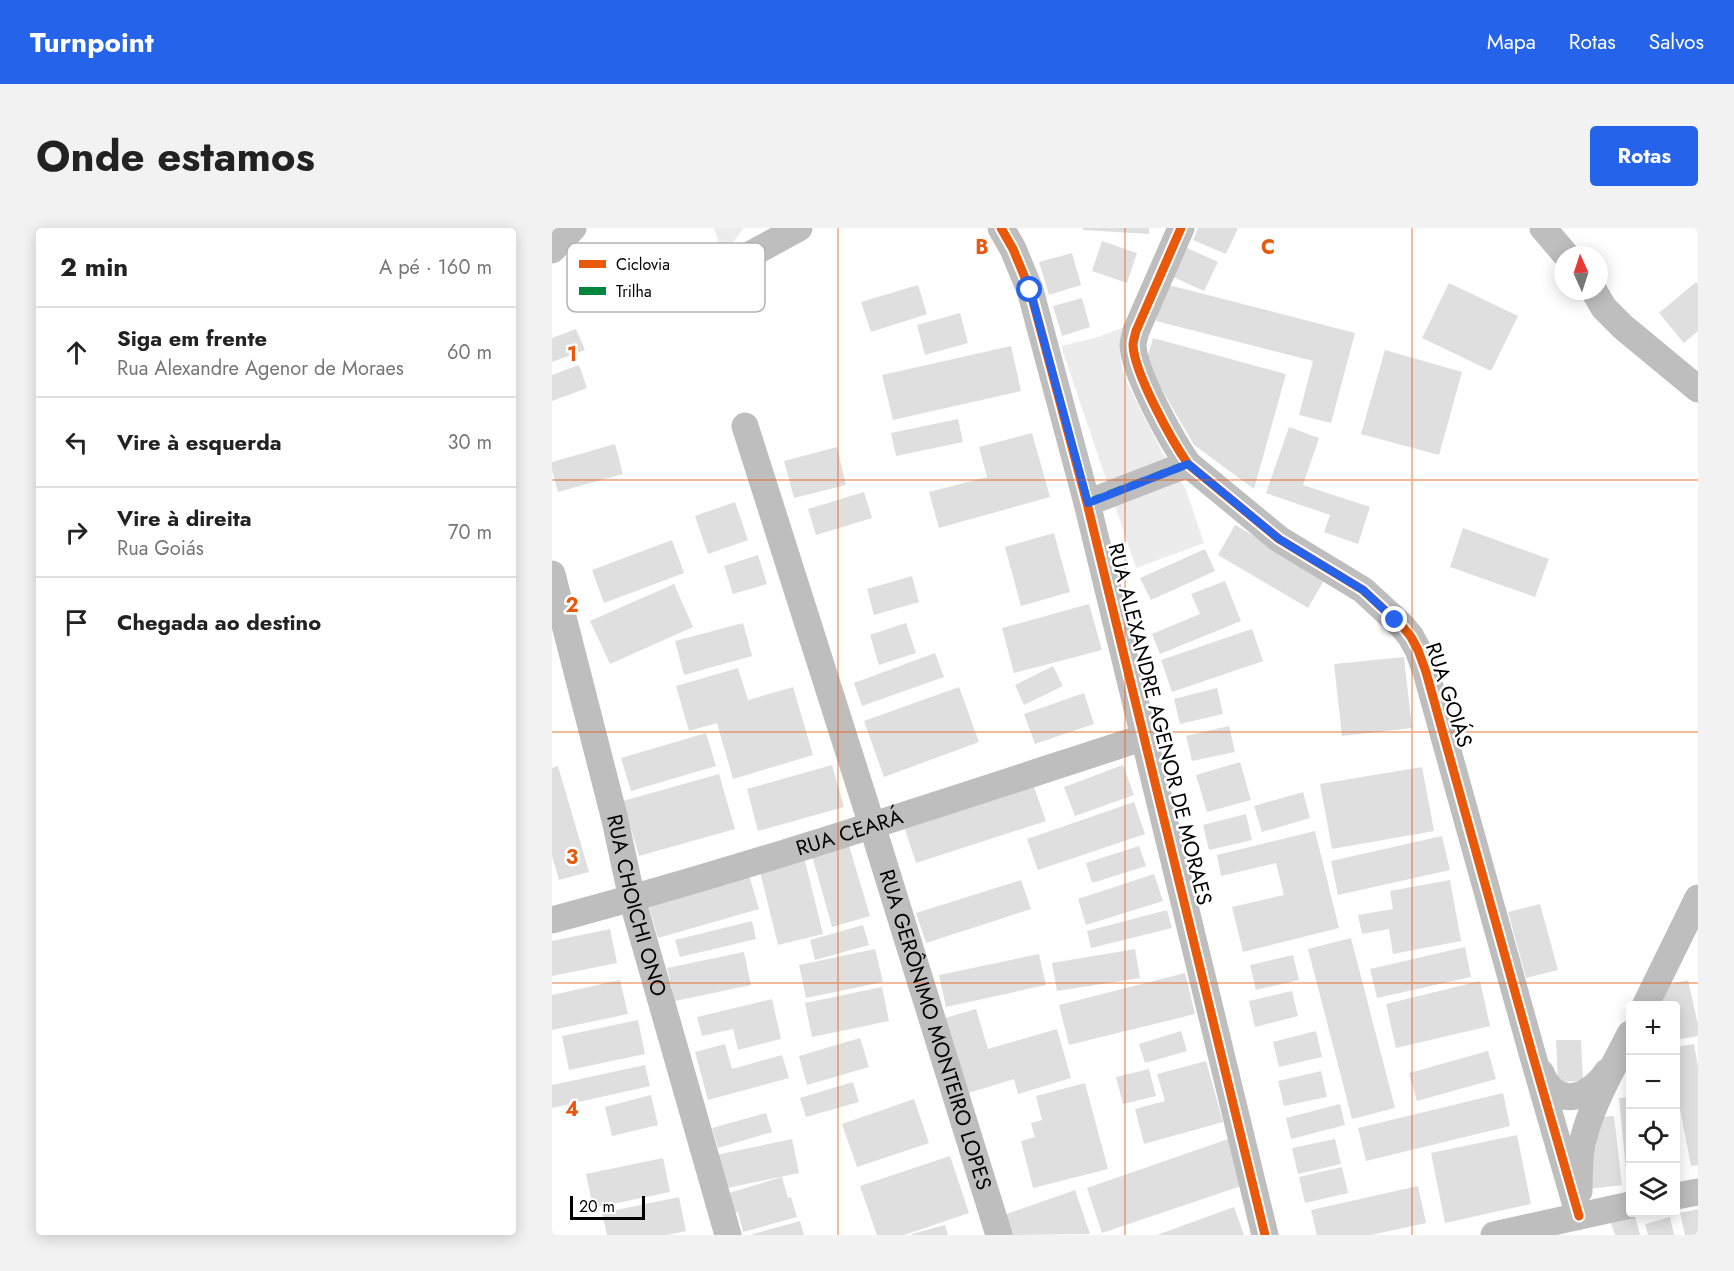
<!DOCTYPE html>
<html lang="pt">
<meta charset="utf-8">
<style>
body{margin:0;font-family:Jost,sans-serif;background:#f2f2f2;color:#222}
.controls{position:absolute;right:18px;bottom:18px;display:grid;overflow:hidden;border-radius:6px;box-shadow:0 3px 15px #0003}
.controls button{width:54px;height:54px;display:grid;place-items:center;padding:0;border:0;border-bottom:2px solid #e0e0e0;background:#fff;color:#222;font:30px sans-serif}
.compass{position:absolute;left:1002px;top:18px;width:54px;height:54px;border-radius:50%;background:#fff;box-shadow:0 3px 15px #0003;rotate:357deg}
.scale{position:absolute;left:18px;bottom:15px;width:75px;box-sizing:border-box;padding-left:6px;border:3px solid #000;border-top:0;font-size:16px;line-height:21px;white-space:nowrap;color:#000;-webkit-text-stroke:4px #fff;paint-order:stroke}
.stop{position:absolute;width:18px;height:18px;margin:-14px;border:4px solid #2563eb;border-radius:50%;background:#fff}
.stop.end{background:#2563eb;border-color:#fff;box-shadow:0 2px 6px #0008}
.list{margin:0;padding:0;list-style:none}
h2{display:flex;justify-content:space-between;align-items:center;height:78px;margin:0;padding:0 24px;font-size:26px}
h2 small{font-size:20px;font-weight:400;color:#767676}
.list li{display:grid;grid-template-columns:39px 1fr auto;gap:18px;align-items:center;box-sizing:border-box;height:90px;padding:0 24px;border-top:2px solid #e0e0e0}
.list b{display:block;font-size:22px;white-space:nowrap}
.list p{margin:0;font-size:20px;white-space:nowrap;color:#767676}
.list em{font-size:20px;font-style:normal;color:#767676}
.icon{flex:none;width:33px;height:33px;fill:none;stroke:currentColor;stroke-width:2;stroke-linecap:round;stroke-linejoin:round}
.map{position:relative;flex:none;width:1146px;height:1007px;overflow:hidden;border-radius:6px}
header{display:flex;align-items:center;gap:36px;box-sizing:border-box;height:84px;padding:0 30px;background:#2563eb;color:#fff}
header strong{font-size:28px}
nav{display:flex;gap:33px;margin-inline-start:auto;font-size:21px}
.intro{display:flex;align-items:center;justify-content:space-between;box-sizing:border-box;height:144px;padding:0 36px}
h1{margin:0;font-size:42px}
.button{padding:15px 27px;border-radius:6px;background:#2563eb;color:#fff;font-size:21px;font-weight:700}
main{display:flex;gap:36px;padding:0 36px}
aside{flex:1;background:#fff;border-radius:6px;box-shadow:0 3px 15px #0003}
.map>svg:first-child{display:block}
.green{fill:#ececec}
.building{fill:#dfdfdf}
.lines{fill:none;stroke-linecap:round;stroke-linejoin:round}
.minor{stroke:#bebebe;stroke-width:27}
.quiet{stroke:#00873e;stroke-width:8;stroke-dasharray:15 8;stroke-linecap:butt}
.cycleway-casing{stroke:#fff;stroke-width:13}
.cycleway{stroke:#e8590c;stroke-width:9}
.route{stroke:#2563eb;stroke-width:8}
.grid{fill:none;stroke:#e8590c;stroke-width:1.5;stroke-opacity:0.55}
.labels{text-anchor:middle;stroke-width:5;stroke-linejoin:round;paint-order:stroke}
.street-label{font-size:21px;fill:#000;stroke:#fff}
.key{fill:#fff;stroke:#b2b2b2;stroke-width:1.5}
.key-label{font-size:16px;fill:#000}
.grid-label{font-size:20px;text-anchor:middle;font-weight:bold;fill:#e8590c;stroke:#fff;stroke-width:5;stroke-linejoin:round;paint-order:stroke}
</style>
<header>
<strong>Turnpoint</strong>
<nav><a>Mapa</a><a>Rotas</a><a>Salvos</a></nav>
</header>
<div class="intro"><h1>Onde estamos</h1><a class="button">Rotas</a></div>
<main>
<aside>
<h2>2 min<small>A pé · 160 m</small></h2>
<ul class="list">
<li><svg class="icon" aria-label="ahead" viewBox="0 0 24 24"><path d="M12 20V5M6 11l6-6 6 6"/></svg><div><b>Siga em frente</b><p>Rua Alexandre Agenor de Moraes</p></div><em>60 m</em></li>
<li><svg class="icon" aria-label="left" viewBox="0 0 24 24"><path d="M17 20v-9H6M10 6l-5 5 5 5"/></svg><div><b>Vire à esquerda</b></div><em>30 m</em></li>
<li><svg class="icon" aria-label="right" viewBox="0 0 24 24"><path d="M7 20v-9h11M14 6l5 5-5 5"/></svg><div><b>Vire à direita</b><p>Rua Goiás</p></div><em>70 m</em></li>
<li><svg class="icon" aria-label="arrive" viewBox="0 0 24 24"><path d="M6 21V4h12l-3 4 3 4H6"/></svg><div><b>Chegada ao destino</b></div></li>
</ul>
</aside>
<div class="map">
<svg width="1146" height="1007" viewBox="0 0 1146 1007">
<rect width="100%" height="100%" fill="#fff"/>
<!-- green -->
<g class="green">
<path d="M 162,0 L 192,0 L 171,27 Z"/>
<path d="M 575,98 L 570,111 L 568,125 L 570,139 L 577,159 L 611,226 L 621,239 L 634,262 L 652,315 L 584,340 L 509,118 L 543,110 Z"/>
</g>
<!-- building -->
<g class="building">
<path d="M 531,0 L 597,0 L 597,6 L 531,2 Z"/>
<path d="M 646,0 L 686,0 L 674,26 L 641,12 Z"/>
<path d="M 550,13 L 585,25 L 575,55 L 540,43 Z"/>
<path d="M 633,19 L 666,34 L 652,63 L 619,48 Z"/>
<path d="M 520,25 L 529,57 L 497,67 L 487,34 Z"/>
<path d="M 1144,54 L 1146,56 L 1146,103 L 1132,115 L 1107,85 Z"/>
<path d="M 897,55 L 966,88 L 939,143 L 870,110 Z"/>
<path d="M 613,56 L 803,105 L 779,195 L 747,187 L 761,133 L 604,93 Z"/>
<path d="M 366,57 L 375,86 L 319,104 L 309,74 Z"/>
<path d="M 530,70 L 538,99 L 510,108 L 501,78 Z"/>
<path d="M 408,85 L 416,115 L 373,127 L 365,97 Z"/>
<path d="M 24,101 L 33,122 L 0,134 L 0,110 Z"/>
<path d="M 601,110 L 734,146 L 702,261 L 642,217 L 594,134 Z"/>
<path d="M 459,118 L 469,163 L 341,192 L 330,147 Z"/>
<path d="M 833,122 L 910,144 L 887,227 L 809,206 Z"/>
<path d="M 27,137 L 35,160 L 0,173 L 0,147 Z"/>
<path d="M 406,191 L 411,214 L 344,228 L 339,205 Z"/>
<path d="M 737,199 L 767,210 L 751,257 L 818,279 L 806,316 L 772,304 L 778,287 L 714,265 Z"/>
<path d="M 480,205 L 498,269 L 387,300 L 377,264 L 435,249 L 427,219 Z"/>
<path d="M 63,216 L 71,246 L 6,264 L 0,242 L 0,234 Z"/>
<path d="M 285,219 L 294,257 L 242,270 L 232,233 Z"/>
<path d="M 312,264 L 320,290 L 264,307 L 256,281 Z"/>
<path d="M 183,274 L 196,312 L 156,326 L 143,288 Z"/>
<path d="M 683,297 L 774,349 L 756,380 L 666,327 Z"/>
<path d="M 911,300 L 997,331 L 983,369 L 898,339 Z"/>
<path d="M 502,305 L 518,364 L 469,378 L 453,319 Z"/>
<path d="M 120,312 L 132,345 L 52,375 L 40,342 Z"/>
<path d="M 653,321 L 663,343 L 599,372 L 588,350 Z"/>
<path d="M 206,327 L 215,356 L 181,366 L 172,338 Z"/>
<path d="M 360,348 L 367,374 L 322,387 L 315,361 Z"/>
<path d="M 673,353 L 689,393 L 608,426 L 600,406 L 648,386 L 639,366 Z"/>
<path d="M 122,356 L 141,399 L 58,436 L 38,393 Z"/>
<path d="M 537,376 L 550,422 L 462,445 L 450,400 Z"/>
<path d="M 191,395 L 200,428 L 132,447 L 123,413 Z"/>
<path d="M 354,395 L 364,425 L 327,437 L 318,407 Z"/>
<path d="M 700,401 L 711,433 L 620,464 L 609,432 Z"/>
<path d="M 383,425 L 392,449 L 310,478 L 302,455 Z"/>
<path d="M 852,429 L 860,500 L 790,508 L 782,436 Z"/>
<path d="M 501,438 L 511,458 L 472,477 L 463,457 Z"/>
<path d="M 186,440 L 196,472 L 241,459 L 261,527 L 181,551 L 165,495 L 137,503 L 124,458 Z"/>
<path d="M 407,459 L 427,514 L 332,549 L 312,493 Z"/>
<path d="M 665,460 L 671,486 L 628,496 L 622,471 Z"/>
<path d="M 532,465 L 542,496 L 483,516 L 472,486 Z"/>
<path d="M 677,498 L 683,524 L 640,533 L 634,508 Z"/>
<path d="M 154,505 L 164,538 L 79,563 L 69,530 Z"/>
<path d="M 688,534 L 699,572 L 655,584 L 644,547 Z"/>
<path d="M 280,537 L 292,579 L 206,603 L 195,561 Z"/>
<path d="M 571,537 L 582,567 L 523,588 L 512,559 Z"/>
<path d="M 6,538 L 37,644 L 7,652 L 0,628 L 0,540 Z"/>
<path d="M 870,539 L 882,603 L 780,621 L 768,556 Z"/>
<path d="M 167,546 L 183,601 L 87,628 L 71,573 Z"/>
<path d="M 482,559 L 494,593 L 364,635 L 353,601 Z"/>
<path d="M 751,564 L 758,590 L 710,604 L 702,578 Z"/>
<path d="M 582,574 L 593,606 L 486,642 L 475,611 Z"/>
<path d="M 694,586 L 700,612 L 657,622 L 651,597 Z"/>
<path d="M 763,603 L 787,700 L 691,724 L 680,679 L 732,667 L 724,635 L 669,648 L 665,627 Z"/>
<path d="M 890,608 L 898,642 L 786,667 L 779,633 Z"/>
<path d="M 296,614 L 318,688 L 280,699 L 259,624 Z"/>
<path d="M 587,618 L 594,638 L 540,655 L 534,635 Z"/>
<path d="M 252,629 L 271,706 L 226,717 L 207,640 Z"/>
<path d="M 602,646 L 611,673 L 534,697 L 526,671 Z"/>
<path d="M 197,647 L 207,681 L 106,710 L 96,676 Z"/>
<path d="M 469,652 L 479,681 L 374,715 L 364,685 Z"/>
<path d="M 898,652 L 909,713 L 841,726 L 837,701 L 810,706 L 806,687 L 841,681 L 838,663 Z"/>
<path d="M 988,676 L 1006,742 L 974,750 L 956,684 Z"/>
<path d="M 615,682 L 620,700 L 539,720 L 535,703 Z"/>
<path d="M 200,693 L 204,711 L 128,729 L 123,712 Z"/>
<path d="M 311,697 L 317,717 L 263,732 L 258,712 Z"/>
<path d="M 58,701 L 65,735 L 0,748 L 0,713 Z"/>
<path d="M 799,710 L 843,880 L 800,891 L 756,721 Z"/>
<path d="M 913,719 L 919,749 L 825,770 L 818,741 Z"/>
<path d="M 323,721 L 331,754 L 254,770 L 247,737 Z"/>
<path d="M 583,721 L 588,750 L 505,763 L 500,735 Z"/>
<path d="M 192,724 L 199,757 L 123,773 L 115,740 Z"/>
<path d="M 487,726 L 494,757 L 394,779 L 387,747 Z"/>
<path d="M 741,727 L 747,752 L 704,762 L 698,737 Z"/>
<path d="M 633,745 L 643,786 L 517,817 L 507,777 Z"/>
<path d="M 68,752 L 76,786 L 0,802 L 0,767 Z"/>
<path d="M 1136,752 L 1146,796 L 1146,808 L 1124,812 L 1124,778 L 1110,778 L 1115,757 Z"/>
<path d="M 928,753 L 938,798 L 844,820 L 834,776 Z"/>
<path d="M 330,759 L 337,793 L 260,809 L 253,775 Z"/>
<path d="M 740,763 L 746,788 L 703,799 L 697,773 Z"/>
<path d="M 220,771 L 229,811 L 186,822 L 181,801 L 150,808 L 145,789 Z"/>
<path d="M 424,781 L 436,821 L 505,801 L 519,850 L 466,866 L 462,851 L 416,865 L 393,790 Z"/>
<path d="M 86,792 L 93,826 L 17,842 L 10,808 Z"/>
<path d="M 629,803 L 635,823 L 593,835 L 587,816 Z"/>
<path d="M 764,803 L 770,829 L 727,839 L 721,814 Z"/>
<path d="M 308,810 L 317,839 L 255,857 L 247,828 Z"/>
<path d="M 1004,812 L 1029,812 L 1031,853 L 1006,854 Z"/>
<path d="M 173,816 L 180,841 L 230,827 L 237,850 L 156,872 L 143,824 Z"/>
<path d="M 1142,816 L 1146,838 L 1146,937 L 1139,938 L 1124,860 L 1124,819 Z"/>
<path d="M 936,823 L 944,851 L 865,873 L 857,845 Z"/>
<path d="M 654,833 L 671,894 L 592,916 L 583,881 L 613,873 L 605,846 Z"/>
<path d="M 93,837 L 98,858 L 0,880 L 0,857 Z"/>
<path d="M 597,841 L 604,868 L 571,876 L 564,849 Z"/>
<path d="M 769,843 L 775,869 L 732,878 L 726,853 Z"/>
<path d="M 301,854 L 307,874 L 254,889 L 248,870 Z"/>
<path d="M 533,855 L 556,941 L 481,960 L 469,913 L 483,909 L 479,895 L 490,892 L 484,868 Z"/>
<path d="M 951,865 L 958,898 L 814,933 L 806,900 Z"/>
<path d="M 99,867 L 106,897 L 60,908 L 53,879 Z"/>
<path d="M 1078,869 L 1078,942 L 1074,942 L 1067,870 Z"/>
<path d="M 362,871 L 377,915 L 305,939 L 290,896 Z"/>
<path d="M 788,876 L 793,897 L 739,911 L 734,890 Z"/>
<path d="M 214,885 L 220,904 L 166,920 L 160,900 Z"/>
<path d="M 1062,888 L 1070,957 L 1037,961 L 1048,889 Z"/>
<path d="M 965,907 L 979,976 L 893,995 L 879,925 Z"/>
<path d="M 679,910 L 695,956 L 550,1005 L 535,960 Z"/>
<path d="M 240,911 L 247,945 L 171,961 L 164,927 Z"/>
<path d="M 783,911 L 789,936 L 746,946 L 740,920 Z"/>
<path d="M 1124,921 L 1125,921 L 1128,949 L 1124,950 Z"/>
<path d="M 398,928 L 417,985 L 352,1007 L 325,1007 L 308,958 Z"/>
<path d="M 111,930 L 118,964 L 41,980 L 34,946 Z"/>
<path d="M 790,939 L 796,965 L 753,975 L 747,949 Z"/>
<path d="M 230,949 L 236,970 L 239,969 L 245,989 L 191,1004 L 186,984 L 182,985 L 177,965 Z"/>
<path d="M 866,958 L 874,995 L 819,1007 L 765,1007 L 759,982 Z"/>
<path d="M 523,962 L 538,1006 L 459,1007 L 452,987 Z"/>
<path d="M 127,969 L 134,1003 L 115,1007 L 55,1007 L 50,985 Z"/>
<path d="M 682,979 L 692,1007 L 605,1007 Z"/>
<path d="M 1146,981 L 1146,1007 L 1133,1007 L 1128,985 Z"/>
<path d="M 1083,988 L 1088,1007 L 1063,1007 L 1059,995 Z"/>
<path d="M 1118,989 L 1122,1007 L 1096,1007 L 1093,996 Z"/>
<path d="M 248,993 L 252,1007 L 201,1007 L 201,1006 Z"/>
<path d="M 393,997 L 396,1007 L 360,1007 L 360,1006 Z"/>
</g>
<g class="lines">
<!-- minor -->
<g class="minor">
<path d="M 449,0 L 461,21 L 478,62 L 535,275 L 713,1007"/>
<path d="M 629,0 L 584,103 C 583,108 581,113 581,117 C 582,145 620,213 636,236 L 727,311 L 811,362 L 851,399 L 859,409 L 866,422 L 874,444 L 980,825 L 1027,988"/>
<path d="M 991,0 L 1014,27"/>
<path d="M 0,22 L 21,0"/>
<path d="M 201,25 L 247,0"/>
<path d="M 1042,63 L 1052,80 L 1071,99 L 1146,161"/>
<path id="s1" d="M 193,198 L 320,597 L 447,1007"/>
<path d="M 535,275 L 636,236"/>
<path id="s2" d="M 0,346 L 63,592 L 80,671 L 176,1007"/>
<path id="s3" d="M 0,692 C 200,639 396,573 593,509"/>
<path d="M 1093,778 L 1146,670"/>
<path d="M 989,845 C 1004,881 1036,872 1055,844"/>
<path d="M 1027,963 C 1027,946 1027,929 1031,912 C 1040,875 1061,840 1078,806"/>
<path d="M 1124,968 L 1146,964"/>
<path d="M 942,1007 L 1078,977"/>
</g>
<!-- quiet -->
<path class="quiet" d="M 535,275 L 636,236"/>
<!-- cycleway casing -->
<g class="cycleway-casing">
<g id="cycleway">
<path d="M 449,0 L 461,21 L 478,62 L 535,275 L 713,1007"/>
<path d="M 629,0 L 584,103 C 583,108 581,113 581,117 C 582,145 620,213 636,236 L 727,311 L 811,362 L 851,399 L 859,409 L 866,422 L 874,444 L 980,825 L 1027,988"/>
</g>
</g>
<!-- cycleway -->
<use href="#cycleway" class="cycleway"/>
</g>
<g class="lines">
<!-- route -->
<path class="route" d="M 478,62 L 536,275 L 636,236 L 727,311 L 811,362 L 843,392"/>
</g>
<!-- grid -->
<path class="grid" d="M 286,0 L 286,1007M 573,0 L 573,1007M 860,0 L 860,1007M 0,252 L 1146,252M 0,504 L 1146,504M 0,755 L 1146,755"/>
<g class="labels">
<!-- street labels -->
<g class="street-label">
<text transform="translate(897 467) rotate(72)" y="7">RUA GOIÁS</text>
<text transform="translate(608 496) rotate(76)" y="7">RUA ALEXANDRE AGENOR DE MORAES</text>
<text dy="7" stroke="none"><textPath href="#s3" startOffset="310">RUA CEARÁ</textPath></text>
<text dy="7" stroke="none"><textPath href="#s2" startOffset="342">RUA CHOICHI ONO</textPath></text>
<text dy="7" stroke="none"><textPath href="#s1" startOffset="633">RUA GERÔNIMO MONTEIRO LOPES</textPath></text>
</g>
</g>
<!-- legend -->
<rect x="15" y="15" width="198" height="69" rx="9" class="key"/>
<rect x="27" y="32" width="27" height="8" fill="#e8590c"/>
<rect x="27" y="59" width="27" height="8" fill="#00873e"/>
<g class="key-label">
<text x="64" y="42">Ciclovia</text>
<text x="64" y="69">Trilha</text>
</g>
<g class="grid-label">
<text x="430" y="26">B</text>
<text x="716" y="26">C</text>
<text x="20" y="133">1</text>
<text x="20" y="384">2</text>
<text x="20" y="636">3</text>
<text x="20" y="888">4</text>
</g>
</svg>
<div class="controls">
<button>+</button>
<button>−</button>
<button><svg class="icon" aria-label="locate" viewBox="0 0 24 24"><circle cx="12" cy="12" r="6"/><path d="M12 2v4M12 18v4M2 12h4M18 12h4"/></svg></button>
<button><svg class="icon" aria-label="layers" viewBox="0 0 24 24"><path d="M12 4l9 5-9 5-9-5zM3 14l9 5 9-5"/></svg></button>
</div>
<svg class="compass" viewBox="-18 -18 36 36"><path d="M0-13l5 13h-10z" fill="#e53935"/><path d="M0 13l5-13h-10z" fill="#767676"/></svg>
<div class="scale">20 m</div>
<div class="stop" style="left:478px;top:62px"></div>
<div class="stop end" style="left:843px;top:392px"></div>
</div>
</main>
